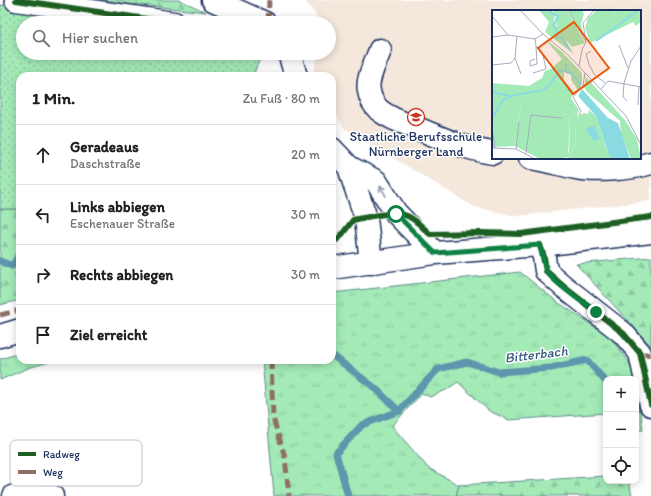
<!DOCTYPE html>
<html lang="de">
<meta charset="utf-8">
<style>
body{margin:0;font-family:Itim,sans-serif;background:#f6f6f6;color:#202124}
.controls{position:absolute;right:12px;bottom:12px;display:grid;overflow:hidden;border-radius:8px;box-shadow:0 2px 10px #0003}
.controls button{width:36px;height:36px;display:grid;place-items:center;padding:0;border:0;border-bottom:1px solid #e0e0e0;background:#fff;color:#202124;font:20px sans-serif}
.stop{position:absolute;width:12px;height:12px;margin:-9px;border:3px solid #0b8043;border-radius:50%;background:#fff}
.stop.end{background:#0b8043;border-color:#fff;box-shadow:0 1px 4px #0008}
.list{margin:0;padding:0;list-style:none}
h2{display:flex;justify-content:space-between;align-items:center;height:52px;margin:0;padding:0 16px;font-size:17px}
h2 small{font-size:13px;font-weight:400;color:#757577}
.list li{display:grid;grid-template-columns:26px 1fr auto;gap:12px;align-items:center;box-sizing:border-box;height:60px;padding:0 16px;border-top:1px solid #e0e0e0}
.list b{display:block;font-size:15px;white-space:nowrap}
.list p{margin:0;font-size:13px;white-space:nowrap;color:#757577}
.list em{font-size:13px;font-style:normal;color:#757577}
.icon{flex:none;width:22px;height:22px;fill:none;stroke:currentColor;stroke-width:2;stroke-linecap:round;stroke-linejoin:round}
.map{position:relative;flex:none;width:651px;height:496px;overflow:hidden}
.search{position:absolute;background:#fff;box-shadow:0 2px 10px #0003;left:16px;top:16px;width:320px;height:44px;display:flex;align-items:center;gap:10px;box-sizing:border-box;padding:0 14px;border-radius:22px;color:#757577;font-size:15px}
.panel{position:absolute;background:#fff;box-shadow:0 2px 10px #0003;left:16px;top:72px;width:320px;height:292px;border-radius:12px}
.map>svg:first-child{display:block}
.built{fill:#f4e8dc;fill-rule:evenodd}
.grass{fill:url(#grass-tufts);stroke:#5f8c8a}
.forest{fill:url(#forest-firs);stroke:#5f8c8a}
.garden{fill:url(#garden-dots);stroke:#5f8c8a}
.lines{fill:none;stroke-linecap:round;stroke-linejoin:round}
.stream{stroke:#5d96ad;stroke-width:7}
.minor-casing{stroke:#1b2f5e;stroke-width:25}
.major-casing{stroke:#1b2f5e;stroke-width:25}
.minor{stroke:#fff;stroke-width:22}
.major{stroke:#fff;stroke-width:22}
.quiet{stroke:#8d6e63;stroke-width:5;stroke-dasharray:10 5;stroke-linecap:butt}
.cycleway-casing{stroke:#fff;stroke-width:8}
.cycleway{stroke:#1b5e20;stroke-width:6}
.oneway{stroke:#8d97ae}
.route{stroke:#0b8043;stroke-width:5}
.labels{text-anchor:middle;stroke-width:3;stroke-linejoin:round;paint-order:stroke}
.poi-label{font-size:13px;fill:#1b2f5e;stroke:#fff}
.water-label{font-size:14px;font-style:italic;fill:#365a7f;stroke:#fff}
.inset-river{fill:none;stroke:#89dbe1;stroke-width:2}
.inset-road{fill:none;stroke:#a4acbf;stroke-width:1}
.view{fill:#e8590c;fill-opacity:0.15;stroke:#e8590c;stroke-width:2}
.inset-edge{fill:none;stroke:#1b2f5e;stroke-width:2}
.key{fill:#fff;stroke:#bbc1cf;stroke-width:1}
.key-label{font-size:11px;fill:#1b2f5e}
</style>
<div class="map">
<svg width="651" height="496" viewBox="0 0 651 496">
<defs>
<pattern id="grass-tufts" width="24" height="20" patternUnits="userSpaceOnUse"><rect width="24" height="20" fill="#a3eab7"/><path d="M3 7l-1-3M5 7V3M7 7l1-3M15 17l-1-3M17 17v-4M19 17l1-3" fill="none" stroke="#8cc9a0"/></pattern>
<pattern id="forest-firs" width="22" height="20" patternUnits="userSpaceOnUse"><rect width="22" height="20" fill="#a3eab7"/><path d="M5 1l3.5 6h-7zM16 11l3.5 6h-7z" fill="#8cc9a0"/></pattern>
<pattern id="garden-dots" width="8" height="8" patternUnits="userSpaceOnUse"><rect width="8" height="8" fill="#a3eab7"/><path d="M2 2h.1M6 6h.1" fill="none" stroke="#8cc9a0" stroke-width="1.8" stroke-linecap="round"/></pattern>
</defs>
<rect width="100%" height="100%" fill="#fff"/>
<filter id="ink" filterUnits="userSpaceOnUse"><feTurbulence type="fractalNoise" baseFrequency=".025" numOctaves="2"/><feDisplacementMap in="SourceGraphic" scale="8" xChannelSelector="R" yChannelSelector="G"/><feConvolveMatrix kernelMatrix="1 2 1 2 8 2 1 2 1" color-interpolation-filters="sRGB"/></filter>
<g filter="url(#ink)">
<!-- built -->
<path class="built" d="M 306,0 L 651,0 L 651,201 L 516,216 L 474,207 L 344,128 L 332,107 L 332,76 L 314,76 L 313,75 L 318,53 L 329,53 L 329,23 L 322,23 L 306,2 ZM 493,11 L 640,11 L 640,158 L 493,158 Z"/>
<!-- grass -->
<g class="grass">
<path d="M 520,272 L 556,301 L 610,337 L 635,370 L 643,430 L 636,431 L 636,379 L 606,379 L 606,413 L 509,420 L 489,411 L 458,382 L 446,390 L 430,397 L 422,393 L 392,426 L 428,468 L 459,485 L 456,496 L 274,496 L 262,360 L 332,360 L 332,293 Z"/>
<path d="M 20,353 L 20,360 L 56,360 L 28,368 L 0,380 L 0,359 Z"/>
</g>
<!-- forest -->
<g class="forest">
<path d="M 94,0 L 180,0 L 206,12 Z"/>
<path d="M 0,209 L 20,209 L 20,300 L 0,305 Z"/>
<path d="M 651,257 L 651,346 L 576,264 Z"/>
<path d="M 606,476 L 606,481 L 629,481 L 632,496 L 456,496 L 459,485 Z"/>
</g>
<!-- garden -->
<path class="garden" d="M 0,5 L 126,23 L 23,23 L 23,53 L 262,53 L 253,76 L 20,76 L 20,209 L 0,209 Z"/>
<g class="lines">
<!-- stream -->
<g class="stream">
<path d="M 0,261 L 12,266 L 20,254"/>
<path d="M 332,355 L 375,388 L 399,411 L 438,369 L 467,362 L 499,372 L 551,368 L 587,360 L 606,382"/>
<path d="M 636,408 L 650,409"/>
<path d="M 348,496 L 336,453 L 362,425 L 399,411"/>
</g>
<!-- minor casing -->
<g class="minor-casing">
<g id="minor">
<path d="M 16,0 L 174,23"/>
<path d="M 213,0 L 265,23"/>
<path d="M 380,50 C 376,62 366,79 369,91 C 370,98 374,105 379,110 C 389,118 400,122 412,126 C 438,137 465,149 493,153"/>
<path d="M 289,53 L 296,76"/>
<path d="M 332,149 L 349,167 L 354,183 L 366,218 L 371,263"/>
<path d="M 530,158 C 546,160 561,165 576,168 C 595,172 633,169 651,163"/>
<path d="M 349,167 L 376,181 L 396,213 L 435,253"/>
<path d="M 540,245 L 544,257 L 546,271 L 563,286 L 623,333 L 640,353 L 651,405"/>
<path d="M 14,496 L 26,494 L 52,496"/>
</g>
</g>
<!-- major casing -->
<g class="major-casing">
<g id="major">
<path d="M 332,268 L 435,253 L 540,245 L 651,232"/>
<path d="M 0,336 L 20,330"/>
</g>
</g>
<!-- minor -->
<use href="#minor" class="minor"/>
<!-- major -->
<use href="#major" class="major"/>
<!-- quiet -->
<g class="quiet">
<path d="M 268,23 L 269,0"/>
<path d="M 0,315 L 20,310"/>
<path d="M 640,353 L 651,355"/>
<path d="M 271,360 L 273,418 L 285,457 L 289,496"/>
</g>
<!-- cycleway casing -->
<g class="cycleway-casing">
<g id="cycleway">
<path d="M 16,0 L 174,23"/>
<path d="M 332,243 L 340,237 L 353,220 C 368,217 398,209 411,218 C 418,222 424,229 430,234 L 481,233 L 521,234 L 651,217"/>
<path d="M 540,245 L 544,257 L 546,271 L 563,286 L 623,333 L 640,353 L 651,405"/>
</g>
</g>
<!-- cycleway -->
<use href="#cycleway" class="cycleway"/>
</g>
<!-- one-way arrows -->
<defs><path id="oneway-shaft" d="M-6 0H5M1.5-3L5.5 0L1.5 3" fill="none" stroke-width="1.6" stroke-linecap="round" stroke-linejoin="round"/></defs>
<use class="oneway" href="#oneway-shaft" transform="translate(383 191) rotate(-120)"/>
</g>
<g class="lines" filter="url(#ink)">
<!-- route -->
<path class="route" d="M 396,214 L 435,253 L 540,245 C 541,250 545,270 547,272 C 558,286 581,301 596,312"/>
</g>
<!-- icons -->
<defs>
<g id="school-ring" transform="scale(0.9)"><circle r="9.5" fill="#fff" stroke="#c8321e" stroke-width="1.5"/><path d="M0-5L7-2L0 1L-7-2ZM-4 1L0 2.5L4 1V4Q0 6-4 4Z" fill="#c8321e"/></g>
</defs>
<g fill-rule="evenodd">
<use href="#school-ring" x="416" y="117"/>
</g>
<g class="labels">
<!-- poi labels -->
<g class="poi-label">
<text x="416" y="141">Staatliche Berufsschule<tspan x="416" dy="15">Nürnberger Land</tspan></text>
</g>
<!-- water labels -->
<g class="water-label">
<text transform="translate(536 354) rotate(-7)" y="5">Bitterbach</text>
</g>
</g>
<!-- overview -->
<g transform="translate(492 10)">
<rect width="149" height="149" fill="#fff"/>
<path d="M 105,0 L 124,0 L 110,12 L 93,18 L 96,8 ZM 53,29 L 70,42 L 90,63 L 90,73 L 86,80 L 79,70 L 79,65 L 72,62 L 72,70 L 68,72 L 59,59 L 70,49 ZM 87,100 L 85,106 L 87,113 L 83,114 L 84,132 L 78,147 L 49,149 L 56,141 L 77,143 L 78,108 Z" fill="#a3eab7"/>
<path d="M 47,0 L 63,2 L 62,13 L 82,44 L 53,22 L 57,12 ZM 76,0 L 90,0 L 92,4 L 89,14 L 92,27 ZM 124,0 L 149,0 L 149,12 L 144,16 L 141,12 L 98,33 L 93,18 L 110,12 L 109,1 L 120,4 ZM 59,59 L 68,72 L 72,70 L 82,82 L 79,88 L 87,100 L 78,108 L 68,99 L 16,98 L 0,112 L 0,73 L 37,76 L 50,68 L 53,61 ZM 94,67 L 133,110 L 145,129 L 149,149 L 139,149 L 129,124 L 128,111 L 95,82 L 92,77 Z" fill="#a3eab7"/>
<path d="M 46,93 L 68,99 L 78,108 L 76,146 L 68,149 L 48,149 L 23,136 L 29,96 ZM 97,100 L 104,106 L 115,140 L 121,149 L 70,149 L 78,147 L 84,132 L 83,114 L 87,112 L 85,106 L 92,103 L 96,104 Z" fill="#a3eab7"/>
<path d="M 56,0 L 75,0 L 93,33 L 80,37 L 65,20 L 63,2 ZM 29,96 L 23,136 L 0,137 L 0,112 L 15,98 Z" fill="#a3eab7"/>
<path d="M 90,79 L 116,108 L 126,113 L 138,149 L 121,149 L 117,145 L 104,106 L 86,86 ZM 102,115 L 108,129 L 102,131 L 93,119 Z" fill="#89dbe1"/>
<path class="inset-river" d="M 58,0 L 59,3 L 66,6 L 62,15 L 65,22 L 64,27 L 71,28 L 77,39M 104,31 L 147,0M 74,54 L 74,62 L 79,63 L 88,73 L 87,79M 0,82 L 18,86M 0,108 L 11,90 L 23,85 L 51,80 L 57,76 L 68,60 L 73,61"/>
<path class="inset-road" d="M 28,0 L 51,24 L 76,45 L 134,106 L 149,135M 76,0 L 94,32M 0,6 L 16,25M 0,27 L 16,25 L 43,29 L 51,24M 127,35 L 136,58M 99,41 L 94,44 L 97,54 L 102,64 L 113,73M 23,48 L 29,64M 43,49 L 38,51 L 38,56 L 45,54 L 44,36M 0,55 L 19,53 L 23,48 L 25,26M 87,56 L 90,40 L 94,32 L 91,13 L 102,0M 41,63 L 54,59 L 51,45 L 44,36 L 43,29M 109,79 L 116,71 L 149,77M 135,91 L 131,87 L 132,73 L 139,51 L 149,36M 146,95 L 147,77M 87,105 L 89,101 L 81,87 L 91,76 L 93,63M 1,124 L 3,138M 0,138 L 24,139 L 43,149M 24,139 L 27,112M 34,143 L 39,105 L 70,108"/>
<path class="view" d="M 82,12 L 117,58 L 81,84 L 46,38 Z"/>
<rect width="149" height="149" class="inset-edge"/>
</g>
<!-- legend -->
<rect x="10" y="440" width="132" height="46" rx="6" class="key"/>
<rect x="18" y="452" width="18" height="4" fill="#1b5e20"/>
<rect x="18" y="470" width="18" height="4" fill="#8d6e63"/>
<g class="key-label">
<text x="43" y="458">Radweg</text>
<text x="43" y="476">Weg</text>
</g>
</svg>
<div class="controls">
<button>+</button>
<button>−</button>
<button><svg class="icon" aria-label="locate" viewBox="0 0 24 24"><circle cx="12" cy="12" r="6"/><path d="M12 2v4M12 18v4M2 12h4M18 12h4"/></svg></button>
</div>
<div class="stop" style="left:396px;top:214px"></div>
<div class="stop end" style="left:596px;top:312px"></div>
<div class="search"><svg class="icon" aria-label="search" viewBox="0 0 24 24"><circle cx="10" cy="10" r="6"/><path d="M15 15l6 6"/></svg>Hier suchen</div>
<section class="panel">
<h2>1 Min.<small>Zu Fuß · 80 m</small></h2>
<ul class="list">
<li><svg class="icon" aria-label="ahead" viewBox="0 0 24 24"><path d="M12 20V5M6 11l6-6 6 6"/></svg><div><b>Geradeaus</b><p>Daschstraße</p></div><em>20 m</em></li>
<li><svg class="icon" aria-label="left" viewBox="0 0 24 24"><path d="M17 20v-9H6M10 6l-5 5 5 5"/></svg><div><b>Links abbiegen</b><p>Eschenauer Straße</p></div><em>30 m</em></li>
<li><svg class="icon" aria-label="right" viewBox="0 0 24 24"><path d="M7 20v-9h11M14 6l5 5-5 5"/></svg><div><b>Rechts abbiegen</b></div><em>30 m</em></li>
<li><svg class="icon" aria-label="arrive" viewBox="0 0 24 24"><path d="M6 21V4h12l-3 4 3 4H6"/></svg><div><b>Ziel erreicht</b></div></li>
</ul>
</section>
</div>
